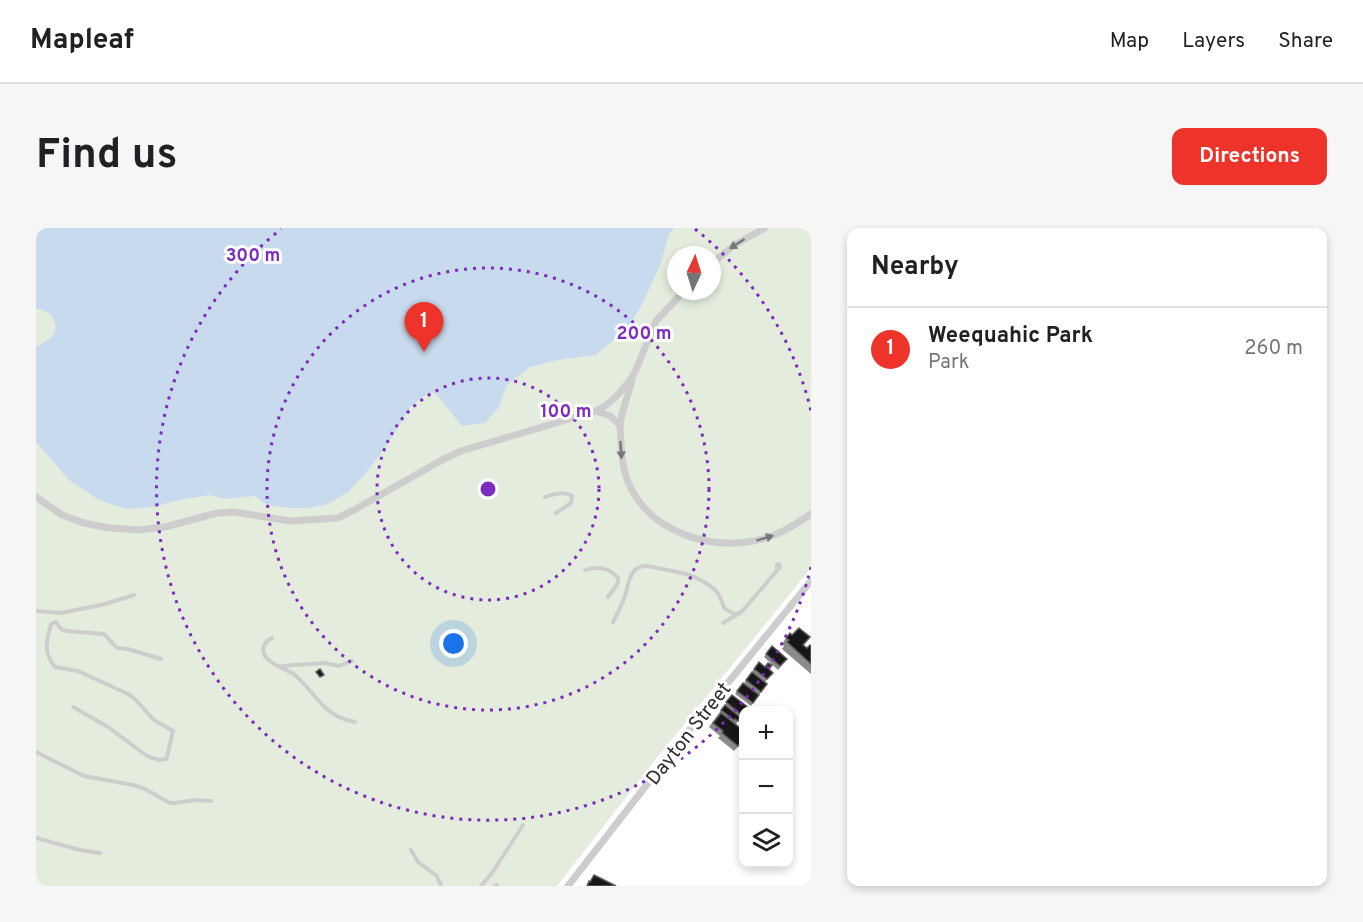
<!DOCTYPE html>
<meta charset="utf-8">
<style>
body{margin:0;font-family:Overpass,sans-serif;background:#f6f6f6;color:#202124}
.controls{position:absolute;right:18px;bottom:18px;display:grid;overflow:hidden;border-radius:12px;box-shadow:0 3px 9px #0003}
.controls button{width:54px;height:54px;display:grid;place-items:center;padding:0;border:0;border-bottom:2px solid #e0e0e0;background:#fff;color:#202124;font:30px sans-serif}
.compass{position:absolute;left:631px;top:18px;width:54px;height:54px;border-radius:50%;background:#fff;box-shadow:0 3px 9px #0003;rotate:4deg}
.you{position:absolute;left:418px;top:416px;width:21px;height:21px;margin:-15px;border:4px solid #fff;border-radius:50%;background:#1a73e8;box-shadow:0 0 0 9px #1a73e833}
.badge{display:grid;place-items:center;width:39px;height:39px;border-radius:50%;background:#ee332a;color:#fff;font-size:20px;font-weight:700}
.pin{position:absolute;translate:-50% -50px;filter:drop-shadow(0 2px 3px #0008)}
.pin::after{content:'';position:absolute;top:32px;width:21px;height:18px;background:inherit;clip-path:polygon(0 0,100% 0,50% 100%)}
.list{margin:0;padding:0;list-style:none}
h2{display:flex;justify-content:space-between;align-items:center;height:78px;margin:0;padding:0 24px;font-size:26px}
h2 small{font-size:20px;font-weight:400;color:#757577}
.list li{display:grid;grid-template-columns:39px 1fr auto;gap:18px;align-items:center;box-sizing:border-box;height:84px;padding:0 24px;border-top:2px solid #e0e0e0}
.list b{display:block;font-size:22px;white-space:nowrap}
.list p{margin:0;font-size:20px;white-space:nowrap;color:#757577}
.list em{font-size:20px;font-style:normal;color:#757577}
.icon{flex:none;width:33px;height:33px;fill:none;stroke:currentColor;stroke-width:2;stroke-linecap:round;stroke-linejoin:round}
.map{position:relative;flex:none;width:775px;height:658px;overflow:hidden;border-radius:12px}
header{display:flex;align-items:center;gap:36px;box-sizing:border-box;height:84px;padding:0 30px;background:#fff;border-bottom:2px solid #e0e0e0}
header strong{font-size:28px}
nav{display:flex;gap:33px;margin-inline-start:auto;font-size:21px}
.intro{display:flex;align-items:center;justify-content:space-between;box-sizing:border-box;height:144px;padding:0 36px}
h1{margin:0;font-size:42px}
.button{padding:15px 27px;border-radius:12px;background:#ee332a;color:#fff;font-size:21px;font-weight:700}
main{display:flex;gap:36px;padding:0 36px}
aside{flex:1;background:#fff;border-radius:12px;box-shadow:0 3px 9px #0003}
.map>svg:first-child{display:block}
.green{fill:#e4eddd;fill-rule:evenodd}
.water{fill:#c8dbee}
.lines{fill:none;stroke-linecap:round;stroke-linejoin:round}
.service{stroke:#cdcdcd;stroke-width:4}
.minor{stroke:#cdcdcd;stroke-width:7}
.wall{fill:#8b8b8b}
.building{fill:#171717;stroke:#5d5d5d;stroke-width:1.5}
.oneway{fill:#777}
.ring{fill:none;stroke:#7b2cbf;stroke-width:3;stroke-dasharray:3 6}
.labels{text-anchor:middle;stroke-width:6;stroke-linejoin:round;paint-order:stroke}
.street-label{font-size:20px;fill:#303030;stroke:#fff}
.centre{fill:#7b2cbf;stroke:#fff;stroke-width:3}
.ring-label{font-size:18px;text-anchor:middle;font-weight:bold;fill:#7b2cbf;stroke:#fff;stroke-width:6;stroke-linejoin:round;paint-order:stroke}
</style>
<header>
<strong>Mapleaf</strong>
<nav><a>Map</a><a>Layers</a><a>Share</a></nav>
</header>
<div class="intro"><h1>Find us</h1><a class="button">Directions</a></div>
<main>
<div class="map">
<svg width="775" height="658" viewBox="0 0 775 658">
<rect width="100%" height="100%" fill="#fff"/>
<!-- green -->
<path class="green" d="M 0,0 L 775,0 L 775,340 L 624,526 L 521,658 L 0,658 ZM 640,27 L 676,27 L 676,63 L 640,63 Z"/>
<!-- water -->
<path class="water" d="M 0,0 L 638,0 L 633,6 L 624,38 L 604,80 L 591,100 L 560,127 L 522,132 L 494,139 L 470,158 L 463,179 L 449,195 L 426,198 L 399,165 L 391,166 L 376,177 L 351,217 L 330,245 L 312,264 L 292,276 L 273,280 L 253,280 L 231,277 L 219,268 L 188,271 L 174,267 L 143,272 L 117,279 L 90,281 L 63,272 L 33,252 L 0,214 L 0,119 C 5,116 13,112 16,108 C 26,96 13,80 0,81 Z"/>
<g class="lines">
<!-- service -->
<g class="service">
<path d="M 509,269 C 517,266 529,263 536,268 L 535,275 L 520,285"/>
<path d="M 549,342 C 562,338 573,339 582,350 L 582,355 L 572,369"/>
<path d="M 0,383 L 25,385 L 69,376 L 98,367"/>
<path d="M 577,394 C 581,386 586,377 589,368 C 592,360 592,349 599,342 C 607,335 616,339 626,341 C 645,344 663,348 678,361 C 685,366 685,374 689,381 L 699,386 L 704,385 L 709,380 L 744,339 L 743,336 L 741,336 L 741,342"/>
<path d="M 687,395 L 702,386"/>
<path d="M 236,410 L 231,413 C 228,417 226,422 228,426 C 234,438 251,440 260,448 C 274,460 284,479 301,488 C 307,491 313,493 319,494"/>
<path d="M 246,438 L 289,435 L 303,438 L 316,433"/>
<path d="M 37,479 L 72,499 L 111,528 L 123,532 L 130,531 L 131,529 L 137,503 L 118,492 L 99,471 L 92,466 L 42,443 L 19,439 C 6,422 11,414 15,396 L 20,394 L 25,401 L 31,403 L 68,406 L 81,420 L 92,421 L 125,431"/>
<path d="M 0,524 L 48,548 L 97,557 L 109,561 L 134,575 L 139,575 L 160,572 L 175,573"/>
<path d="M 0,610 L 44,622 L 64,625"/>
<path d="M 375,622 L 382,634 L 401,648 L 405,658"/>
<path d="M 445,658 L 456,645 L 487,597"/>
<path d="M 459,658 L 461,657"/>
</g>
<!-- minor -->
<g class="minor">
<path d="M 676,35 L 700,16 L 729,0"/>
<path d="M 596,152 C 592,167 586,182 584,197 C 584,203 585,209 585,215 C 586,232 588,249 597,264 C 620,305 673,321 717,313 C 739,310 757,298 775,286"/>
<path d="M 560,183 L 574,188 L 584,197"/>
<path d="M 0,269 L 26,287 L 48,295 L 73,300 L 102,302 L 129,299 L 181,285 L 198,284 L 254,293 L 302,290 L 318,282 L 406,232 L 425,223 L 560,183 C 577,175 589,160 599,144 L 620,93 L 648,63"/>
<path d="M 532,658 L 651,505 L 775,353"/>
</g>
</g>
<!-- wall -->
<g class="wall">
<path d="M 750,410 L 768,417 L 771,420 L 775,418 L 775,446 L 746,421 L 748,418 L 746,416 Z"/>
<path d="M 736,418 L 751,431 L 742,442 L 728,429 Z"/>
<path d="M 718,441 L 733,442 L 737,445 L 729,454 L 731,456 L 723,467 L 708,455 Z"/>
<path d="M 707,455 L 723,467 L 715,478 L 699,466 Z"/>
<path d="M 696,467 L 708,487 L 705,491 L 704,490 L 700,496 L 708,512 L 698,523 L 682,510 L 684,508 L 673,499 Z"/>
</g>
<!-- building -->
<g class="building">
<path d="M 763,400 L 774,409 L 767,417 L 771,420 L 774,417 L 775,418 L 775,436 L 751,414 L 753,412 L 750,410 L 754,405 L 756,407 Z"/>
<path d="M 736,418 L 751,431 L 744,438 L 730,426 Z"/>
<path d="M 723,434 L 729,439 L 732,435 L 736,437 L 733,441 L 737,445 L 731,451 L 718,441 Z"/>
<path d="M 284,441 L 288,447 L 284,449 L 280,444 Z"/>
<path d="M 716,444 L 731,456 L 725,464 L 710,452 Z"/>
<path d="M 707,455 L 723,467 L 717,475 L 701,463 Z"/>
<path d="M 696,467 L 713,480 L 711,483 L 708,483 L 707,488 L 690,474 Z"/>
<path d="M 689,477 L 704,489 L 702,493 L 699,491 L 698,492 L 685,482 Z"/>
<path d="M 685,485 L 708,503 L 708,511 L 702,518 L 686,505 L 687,503 L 677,495 Z"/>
<path d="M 558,647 L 580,658 L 551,658 L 553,653 L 554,654 Z"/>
</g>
<!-- one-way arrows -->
<defs><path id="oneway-solid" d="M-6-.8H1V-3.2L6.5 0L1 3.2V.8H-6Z" transform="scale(1.5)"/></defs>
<g class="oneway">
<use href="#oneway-solid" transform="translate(701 16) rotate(147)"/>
<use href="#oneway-solid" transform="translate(585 222) rotate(86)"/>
<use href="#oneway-solid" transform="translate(729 310) rotate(-17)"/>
</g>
<!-- distance rings -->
<g class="ring">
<circle cx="452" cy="261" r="111"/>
<circle cx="452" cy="261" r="221"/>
<path d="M775 339A332 332 0 1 1 245 1M659 1A332 332 0 0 1 775 183"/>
</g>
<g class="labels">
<!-- street labels -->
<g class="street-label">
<text transform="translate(652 505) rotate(-52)" y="7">Dayton Street</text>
</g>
</g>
<circle cx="452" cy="261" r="9" class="centre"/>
<g class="ring-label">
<text x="217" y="33">300 m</text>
<text x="608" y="111">200 m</text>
<text x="530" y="189">100 m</text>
</g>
</svg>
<div class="controls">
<button>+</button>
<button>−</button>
<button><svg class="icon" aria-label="layers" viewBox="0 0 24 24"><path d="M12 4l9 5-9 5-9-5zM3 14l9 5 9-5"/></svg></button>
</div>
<svg class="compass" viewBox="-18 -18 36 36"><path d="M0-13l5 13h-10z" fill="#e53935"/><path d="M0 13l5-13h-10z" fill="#757577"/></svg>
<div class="you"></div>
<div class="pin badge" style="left:388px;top:124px">1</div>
</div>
<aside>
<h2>Nearby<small></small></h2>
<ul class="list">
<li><span class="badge">1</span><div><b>Weequahic Park</b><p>Park</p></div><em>260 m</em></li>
</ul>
</aside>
</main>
